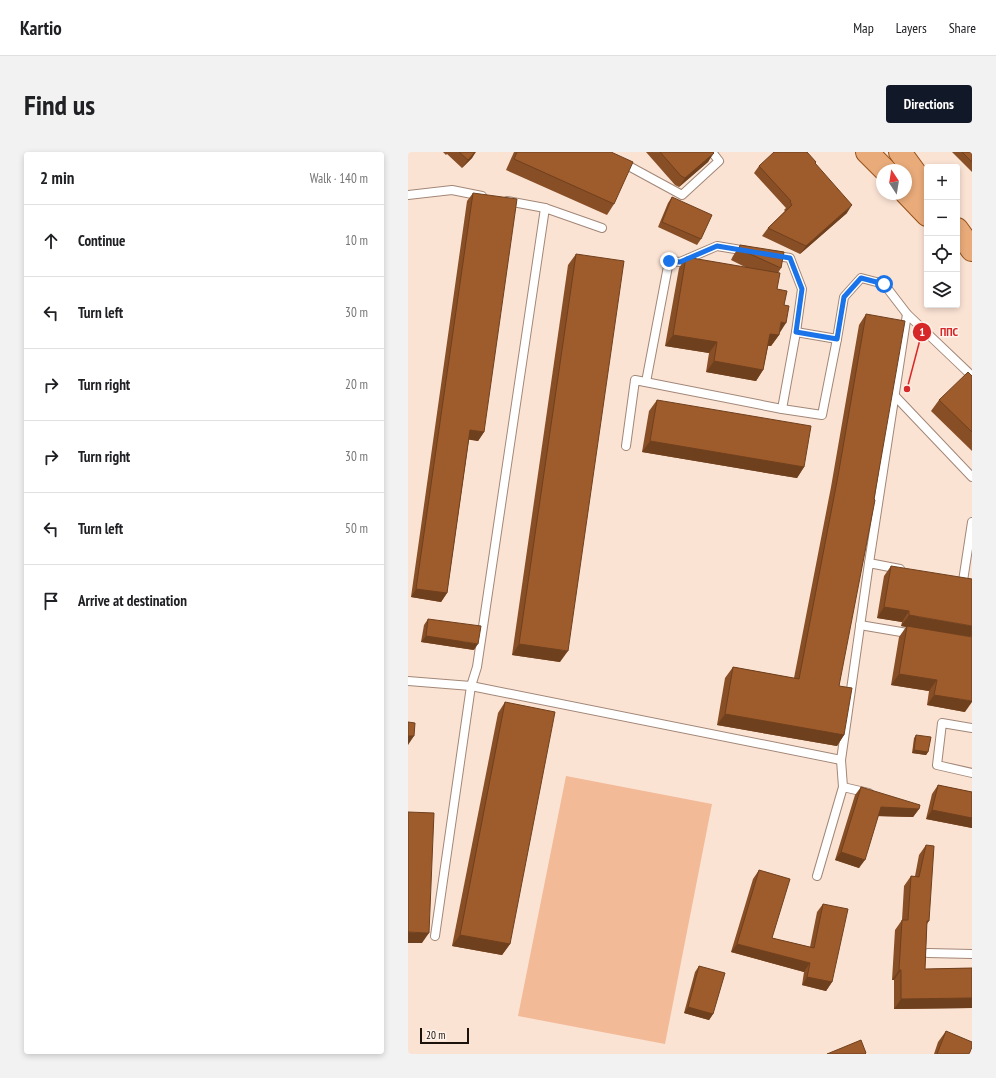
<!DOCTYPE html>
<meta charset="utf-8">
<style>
body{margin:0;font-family:"PT Sans Narrow",sans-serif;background:#f2f2f2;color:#202124}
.controls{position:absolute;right:12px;top:12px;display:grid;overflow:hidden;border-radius:4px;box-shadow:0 2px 6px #0003}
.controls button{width:36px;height:36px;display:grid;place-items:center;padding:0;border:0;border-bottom:1px solid #e0e0e0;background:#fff;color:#202124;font:20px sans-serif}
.compass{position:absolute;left:468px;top:12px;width:36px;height:36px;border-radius:50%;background:#fff;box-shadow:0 2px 6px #0003;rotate:348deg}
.scale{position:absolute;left:12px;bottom:10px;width:49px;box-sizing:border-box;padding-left:4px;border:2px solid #1b120b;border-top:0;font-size:11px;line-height:14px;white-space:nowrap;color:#1b120b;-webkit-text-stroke:3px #fff3eb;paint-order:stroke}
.stop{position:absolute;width:12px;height:12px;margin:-9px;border:3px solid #1a73e8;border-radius:50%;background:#fff}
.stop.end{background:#1a73e8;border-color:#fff;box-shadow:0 1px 4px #0008}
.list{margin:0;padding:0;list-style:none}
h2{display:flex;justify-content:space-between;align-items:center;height:52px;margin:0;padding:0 16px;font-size:17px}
h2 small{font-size:13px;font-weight:400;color:#757577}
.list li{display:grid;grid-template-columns:26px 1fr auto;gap:12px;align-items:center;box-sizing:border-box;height:72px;padding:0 16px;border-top:1px solid #e0e0e0}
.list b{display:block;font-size:15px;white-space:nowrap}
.list em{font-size:13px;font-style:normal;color:#757577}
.icon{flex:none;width:22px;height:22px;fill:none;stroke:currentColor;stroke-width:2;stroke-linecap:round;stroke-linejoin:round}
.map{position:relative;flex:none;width:564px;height:902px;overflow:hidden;border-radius:4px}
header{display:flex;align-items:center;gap:24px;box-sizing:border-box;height:56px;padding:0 20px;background:#fff;border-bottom:1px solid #e0e0e0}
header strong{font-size:19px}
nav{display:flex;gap:22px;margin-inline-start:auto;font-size:14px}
.intro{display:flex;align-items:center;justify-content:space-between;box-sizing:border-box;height:96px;padding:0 24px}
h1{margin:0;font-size:28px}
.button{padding:10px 18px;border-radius:4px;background:#111827;color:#fff;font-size:14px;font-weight:700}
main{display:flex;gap:24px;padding:0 24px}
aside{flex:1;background:#fff;border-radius:4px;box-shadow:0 2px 6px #0003}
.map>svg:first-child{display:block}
.green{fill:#f3ba97}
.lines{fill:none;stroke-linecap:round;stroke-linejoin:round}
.service-casing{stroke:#a28777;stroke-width:10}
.primary-casing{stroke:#975119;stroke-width:24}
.service{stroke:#fff;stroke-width:8}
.primary{stroke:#e9ab7a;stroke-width:22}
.wall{fill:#884e25}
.shaded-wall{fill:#6f401e}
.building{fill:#9e5b2b;stroke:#6f401e}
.route{stroke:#1a73e8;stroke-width:5}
.leader{fill:none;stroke:#d62828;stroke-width:1.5}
.callout-dot{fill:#d62828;stroke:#fff3eb;stroke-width:1.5}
.mark-label{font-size:12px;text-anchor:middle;font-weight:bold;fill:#fff}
.callout-label{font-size:12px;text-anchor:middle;font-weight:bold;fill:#d62828;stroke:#fff3eb;stroke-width:3;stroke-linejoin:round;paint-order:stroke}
</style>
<header>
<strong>Kartio</strong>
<nav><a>Map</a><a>Layers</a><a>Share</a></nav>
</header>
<div class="intro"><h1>Find us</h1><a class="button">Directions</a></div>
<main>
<aside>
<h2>2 min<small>Walk · 140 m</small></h2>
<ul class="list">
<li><svg class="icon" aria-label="ahead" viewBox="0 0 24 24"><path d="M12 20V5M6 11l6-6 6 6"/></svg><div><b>Continue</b></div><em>10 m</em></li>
<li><svg class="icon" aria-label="left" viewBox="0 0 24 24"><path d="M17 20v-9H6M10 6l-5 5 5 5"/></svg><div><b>Turn left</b></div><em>30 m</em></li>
<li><svg class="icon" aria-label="right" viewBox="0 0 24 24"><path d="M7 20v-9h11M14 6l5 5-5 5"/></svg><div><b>Turn right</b></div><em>20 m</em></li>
<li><svg class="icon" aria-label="right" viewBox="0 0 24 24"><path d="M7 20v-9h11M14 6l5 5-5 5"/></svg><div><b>Turn right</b></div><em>30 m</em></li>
<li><svg class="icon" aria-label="left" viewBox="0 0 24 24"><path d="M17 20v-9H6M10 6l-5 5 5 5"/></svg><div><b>Turn left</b></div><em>50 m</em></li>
<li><svg class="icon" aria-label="arrive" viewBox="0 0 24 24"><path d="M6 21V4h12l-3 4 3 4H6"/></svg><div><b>Arrive at destination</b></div></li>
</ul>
</aside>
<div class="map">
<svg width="564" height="902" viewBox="0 0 564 902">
<rect width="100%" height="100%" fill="#fbe3d4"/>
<!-- green -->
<path class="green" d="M 158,624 L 304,652 L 257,892 L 110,864 Z"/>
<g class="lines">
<!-- service casing -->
<g class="service-casing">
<g id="service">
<path d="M 217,12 L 274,43 L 311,9 L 304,0"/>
<path d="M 0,43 L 44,38 L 74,44"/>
<path d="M 99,49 L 137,56"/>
<path d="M 388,180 L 429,187"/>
<path d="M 238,230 L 261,109 L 272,110 L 309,94 L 339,99"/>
<path d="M 487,244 L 564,325"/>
<path d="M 374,257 L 414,263 L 429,187 L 436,145 L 453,126 L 476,132 L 499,162"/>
<path d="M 218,294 L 227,228 L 374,257 L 388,180 L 394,137 L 382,106 L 364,103"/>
<path d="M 461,411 L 499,162 L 564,224"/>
<path d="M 555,429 L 564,370"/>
<path d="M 452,473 L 505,482"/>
<path d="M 0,529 L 63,534 L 433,608 L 461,411 L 492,417"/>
<path d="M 564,576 L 534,571 L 529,613 L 564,621"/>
<path d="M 435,635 L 461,641"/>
<path d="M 409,724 L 435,635 L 433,608"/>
<path d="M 27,784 L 63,534 L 69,515 L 137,56 L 194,76"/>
<path d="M 520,801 L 564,802"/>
</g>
</g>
<!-- primary casing -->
<g class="primary-casing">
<g id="primary">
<path d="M 459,0 L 477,18"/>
<path d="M 492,0 L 519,37"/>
<path d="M 498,41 L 519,63"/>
<path d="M 549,77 L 564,98"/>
</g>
</g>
<!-- service -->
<use href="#service" class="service"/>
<!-- primary -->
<use href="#primary" class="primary"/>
</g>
<!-- wall -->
<g class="wall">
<path d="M 35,0 L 68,0 L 64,6 L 54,16 L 39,2 L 38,3 Z"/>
<path d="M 106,0 L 203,0 L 206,52 L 199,63 L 98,18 Z"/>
<path d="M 238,0 L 305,0 L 300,10 L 271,35 L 267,33 Z"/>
<path d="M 544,0 L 564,0 L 564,20 Z"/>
<path d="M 408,10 L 407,12 L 439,61 L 392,102 L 354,84 L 360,76 L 377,59 L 376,58 L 378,56 L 346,21 L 351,14 Z"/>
<path d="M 65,41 L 76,280 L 70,289 L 61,287 L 39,441 L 33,450 L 3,445 L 59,49 Z"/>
<path d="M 264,45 L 293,87 L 289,93 L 250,75 L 260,51 Z"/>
<path d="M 332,93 L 373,116 L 370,121 L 369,137 L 371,183 L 363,194 L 360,194 L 355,218 L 348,229 L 298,220 L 301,201 L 257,194 L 271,116 L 278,105 L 339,116 L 323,108 L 325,104 Z"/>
<path d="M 168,102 L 152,510 L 104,503 L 160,113 Z"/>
<path d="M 458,162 L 431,534 L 436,583 L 429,594 L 309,573 L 317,526 L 325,515 L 386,526 L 423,335 L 451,173 Z"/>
<path d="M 564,224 L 564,299 L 523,259 L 531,248 Z"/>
<path d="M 249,248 L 396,315 L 389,326 L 234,300 L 241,259 Z"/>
<path d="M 483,414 L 557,560 L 519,553 L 521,539 L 483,533 L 491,485 L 498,475 L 493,474 L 494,470 L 469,466 L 476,424 Z"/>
<path d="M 20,467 L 66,498 L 13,490 L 16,473 Z"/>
<path d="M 97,550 L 102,792 L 94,803 L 44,794 L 90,561 Z"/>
<path d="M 508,583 L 520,600 L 518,603 L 504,601 L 506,586 Z"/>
<path d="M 530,633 L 564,640 L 564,676 L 518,667 L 524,642 Z"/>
<path d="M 453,635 L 511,657 L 505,665 L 470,664 L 451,716 L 427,708 L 447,643 Z"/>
<path d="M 518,693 L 521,769 L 519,772 L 517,817 L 564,816 L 564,856 L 486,857 L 486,828 L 484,828 L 487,778 L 494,768 L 496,734 L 503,724 L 507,724 L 511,703 Z"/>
<path d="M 351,718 L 364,786 L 402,795 L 409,760 L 415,752 L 424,830 L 418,839 L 394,833 L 396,820 L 323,800 L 345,727 Z"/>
<path d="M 291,814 L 305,862 L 301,868 L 276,861 L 287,820 Z"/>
<path d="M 538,879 L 561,902 L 526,902 L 530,890 Z"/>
</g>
<!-- shaded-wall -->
<g class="shaded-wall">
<path d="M 67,0 L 64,6 L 54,16 L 60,8 Z"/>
<path d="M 306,1 L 300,10 L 271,35 L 277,26 Z"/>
<path d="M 444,53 L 439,61 L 392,102 L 398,94 Z"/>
<path d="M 373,170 L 378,171 L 371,182 Z"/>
<path d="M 362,182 L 371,183 L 363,194 L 354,193 Z"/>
<path d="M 265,183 L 309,190 L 301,201 L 257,194 Z"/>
<path d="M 306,209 L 355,218 L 348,229 L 298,220 Z"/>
<path d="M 62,278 L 76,280 L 70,289 L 56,287 Z"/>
<path d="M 242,289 L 396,315 L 389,326 L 234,300 Z"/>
<path d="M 8,437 L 39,441 L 33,450 L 3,445 Z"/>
<path d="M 476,455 L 501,459 L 494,470 L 469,466 Z"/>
<path d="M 501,463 L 564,474 L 564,485 L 493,474 Z"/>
<path d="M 18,484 L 70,492 L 66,498 L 13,490 Z"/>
<path d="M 111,492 L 160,499 L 152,510 L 104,503 Z"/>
<path d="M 491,522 L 529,528 L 521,539 L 483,533 Z"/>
<path d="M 526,543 L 564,549 L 564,550 L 557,560 L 519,553 Z"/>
<path d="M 317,562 L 436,583 L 429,594 L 309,573 Z"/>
<path d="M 0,584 L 6,584 L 0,593 Z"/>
<path d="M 506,598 L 520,600 L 518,603 L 504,601 Z"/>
<path d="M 473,655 L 511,657 L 505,665 L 467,664 Z"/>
<path d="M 524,658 L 564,666 L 564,676 L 518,667 Z"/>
<path d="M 433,700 L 457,708 L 451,716 L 427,708 Z"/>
<path d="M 0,780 L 21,781 L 14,791 L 0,791 Z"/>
<path d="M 52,783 L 102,792 L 94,803 L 44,794 Z"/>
<path d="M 329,792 L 402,811 L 396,820 L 323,800 Z"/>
<path d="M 491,818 L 493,818 L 486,828 L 484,828 Z"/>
<path d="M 399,825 L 424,830 L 418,839 L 394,833 Z"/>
<path d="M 564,846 L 564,856 L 486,857 L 493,847 Z"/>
<path d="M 280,855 L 305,862 L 301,868 L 276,861 Z"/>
</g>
<!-- building -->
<g class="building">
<path d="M 51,0 L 67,0 L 60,8 Z"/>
<path d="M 109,0 L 203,0 L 225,10 L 206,52 L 106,7 Z"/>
<path d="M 252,0 L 305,0 L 306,1 L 277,26 L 273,24 Z"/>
<path d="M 366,0 L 399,0 L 408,10 L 407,11 L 444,53 L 398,94 L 360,76 L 384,53 L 382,50 L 383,49 L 351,14 Z"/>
<path d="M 554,0 L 564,0 L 564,10 Z"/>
<path d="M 65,41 L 109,47 L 76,280 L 62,278 L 39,441 L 8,437 Z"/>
<path d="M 264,45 L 304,63 L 293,87 L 254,70 Z"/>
<path d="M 332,93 L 376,100 L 373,116 L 331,97 Z"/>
<path d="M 168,102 L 216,109 L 160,499 L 111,492 Z"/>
<path d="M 278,105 L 372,121 L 369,137 L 379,139 L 376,153 L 381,154 L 378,171 L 373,170 L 371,183 L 362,182 L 355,218 L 306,209 L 309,190 L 265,183 Z"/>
<path d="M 458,162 L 497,169 L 466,347 L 467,348 L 431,534 L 444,536 L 436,583 L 317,562 L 325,515 L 391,527 L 430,324 Z"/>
<path d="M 560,220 L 564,224 L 564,280 L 531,248 Z"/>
<path d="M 249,248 L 403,274 L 396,315 L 242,289 Z"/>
<path d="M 483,414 L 564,427 L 564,474 L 501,463 L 501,459 L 476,455 Z"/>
<path d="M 20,467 L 73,474 L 70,492 L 18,484 Z"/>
<path d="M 499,474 L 564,485 L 564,549 L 526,543 L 529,528 L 491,522 Z"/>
<path d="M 97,550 L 147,560 L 102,792 L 52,783 Z"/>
<path d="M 0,570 L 7,571 L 6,584 L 0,584 Z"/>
<path d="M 508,583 L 523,585 L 520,600 L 506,598 Z"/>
<path d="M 530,633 L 564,640 L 564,666 L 524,658 Z"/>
<path d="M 453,635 L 512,653 L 511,657 L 473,655 L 457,708 L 433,700 Z"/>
<path d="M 0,660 L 26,661 L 21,781 L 0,780 Z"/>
<path d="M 518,693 L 526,694 L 521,769 L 519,769 L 517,817 L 564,816 L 564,846 L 493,847 L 493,818 L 491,818 L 494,768 L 500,768 L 503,724 L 511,725 Z"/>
<path d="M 351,718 L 382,727 L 364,786 L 406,796 L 415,752 L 440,757 L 424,830 L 399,825 L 402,811 L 329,792 Z"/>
<path d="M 291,814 L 317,821 L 305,862 L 280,855 Z"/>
<path d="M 538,879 L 564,890 L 564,895 L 561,902 L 529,902 Z"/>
<path d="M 453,888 L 458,901 L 457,902 L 419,902 Z"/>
</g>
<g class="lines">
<!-- route -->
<path class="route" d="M 261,109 L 272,110 L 309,94 L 382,106 L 394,137 L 388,180 L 429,187 L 436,145 L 453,126 L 476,132"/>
</g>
<!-- callouts -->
<path class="leader" d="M499 237L514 180"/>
<g class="callout-dot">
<circle cx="499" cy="237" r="4"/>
<circle cx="514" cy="180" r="10"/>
</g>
<g class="mark-label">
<text x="514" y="184">1</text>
</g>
<g class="callout-label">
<text x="541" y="184">ППС</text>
</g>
</svg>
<div class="controls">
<button>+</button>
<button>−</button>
<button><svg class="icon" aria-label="locate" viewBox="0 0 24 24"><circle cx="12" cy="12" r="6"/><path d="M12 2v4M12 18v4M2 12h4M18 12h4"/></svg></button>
<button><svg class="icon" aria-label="layers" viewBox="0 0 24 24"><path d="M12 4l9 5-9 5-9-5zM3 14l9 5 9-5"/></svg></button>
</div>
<svg class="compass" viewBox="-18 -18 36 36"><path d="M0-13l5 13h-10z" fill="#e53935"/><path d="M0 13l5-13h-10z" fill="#757577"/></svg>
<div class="scale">20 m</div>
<div class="stop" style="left:476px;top:132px"></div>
<div class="stop end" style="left:261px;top:109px"></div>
</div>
</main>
